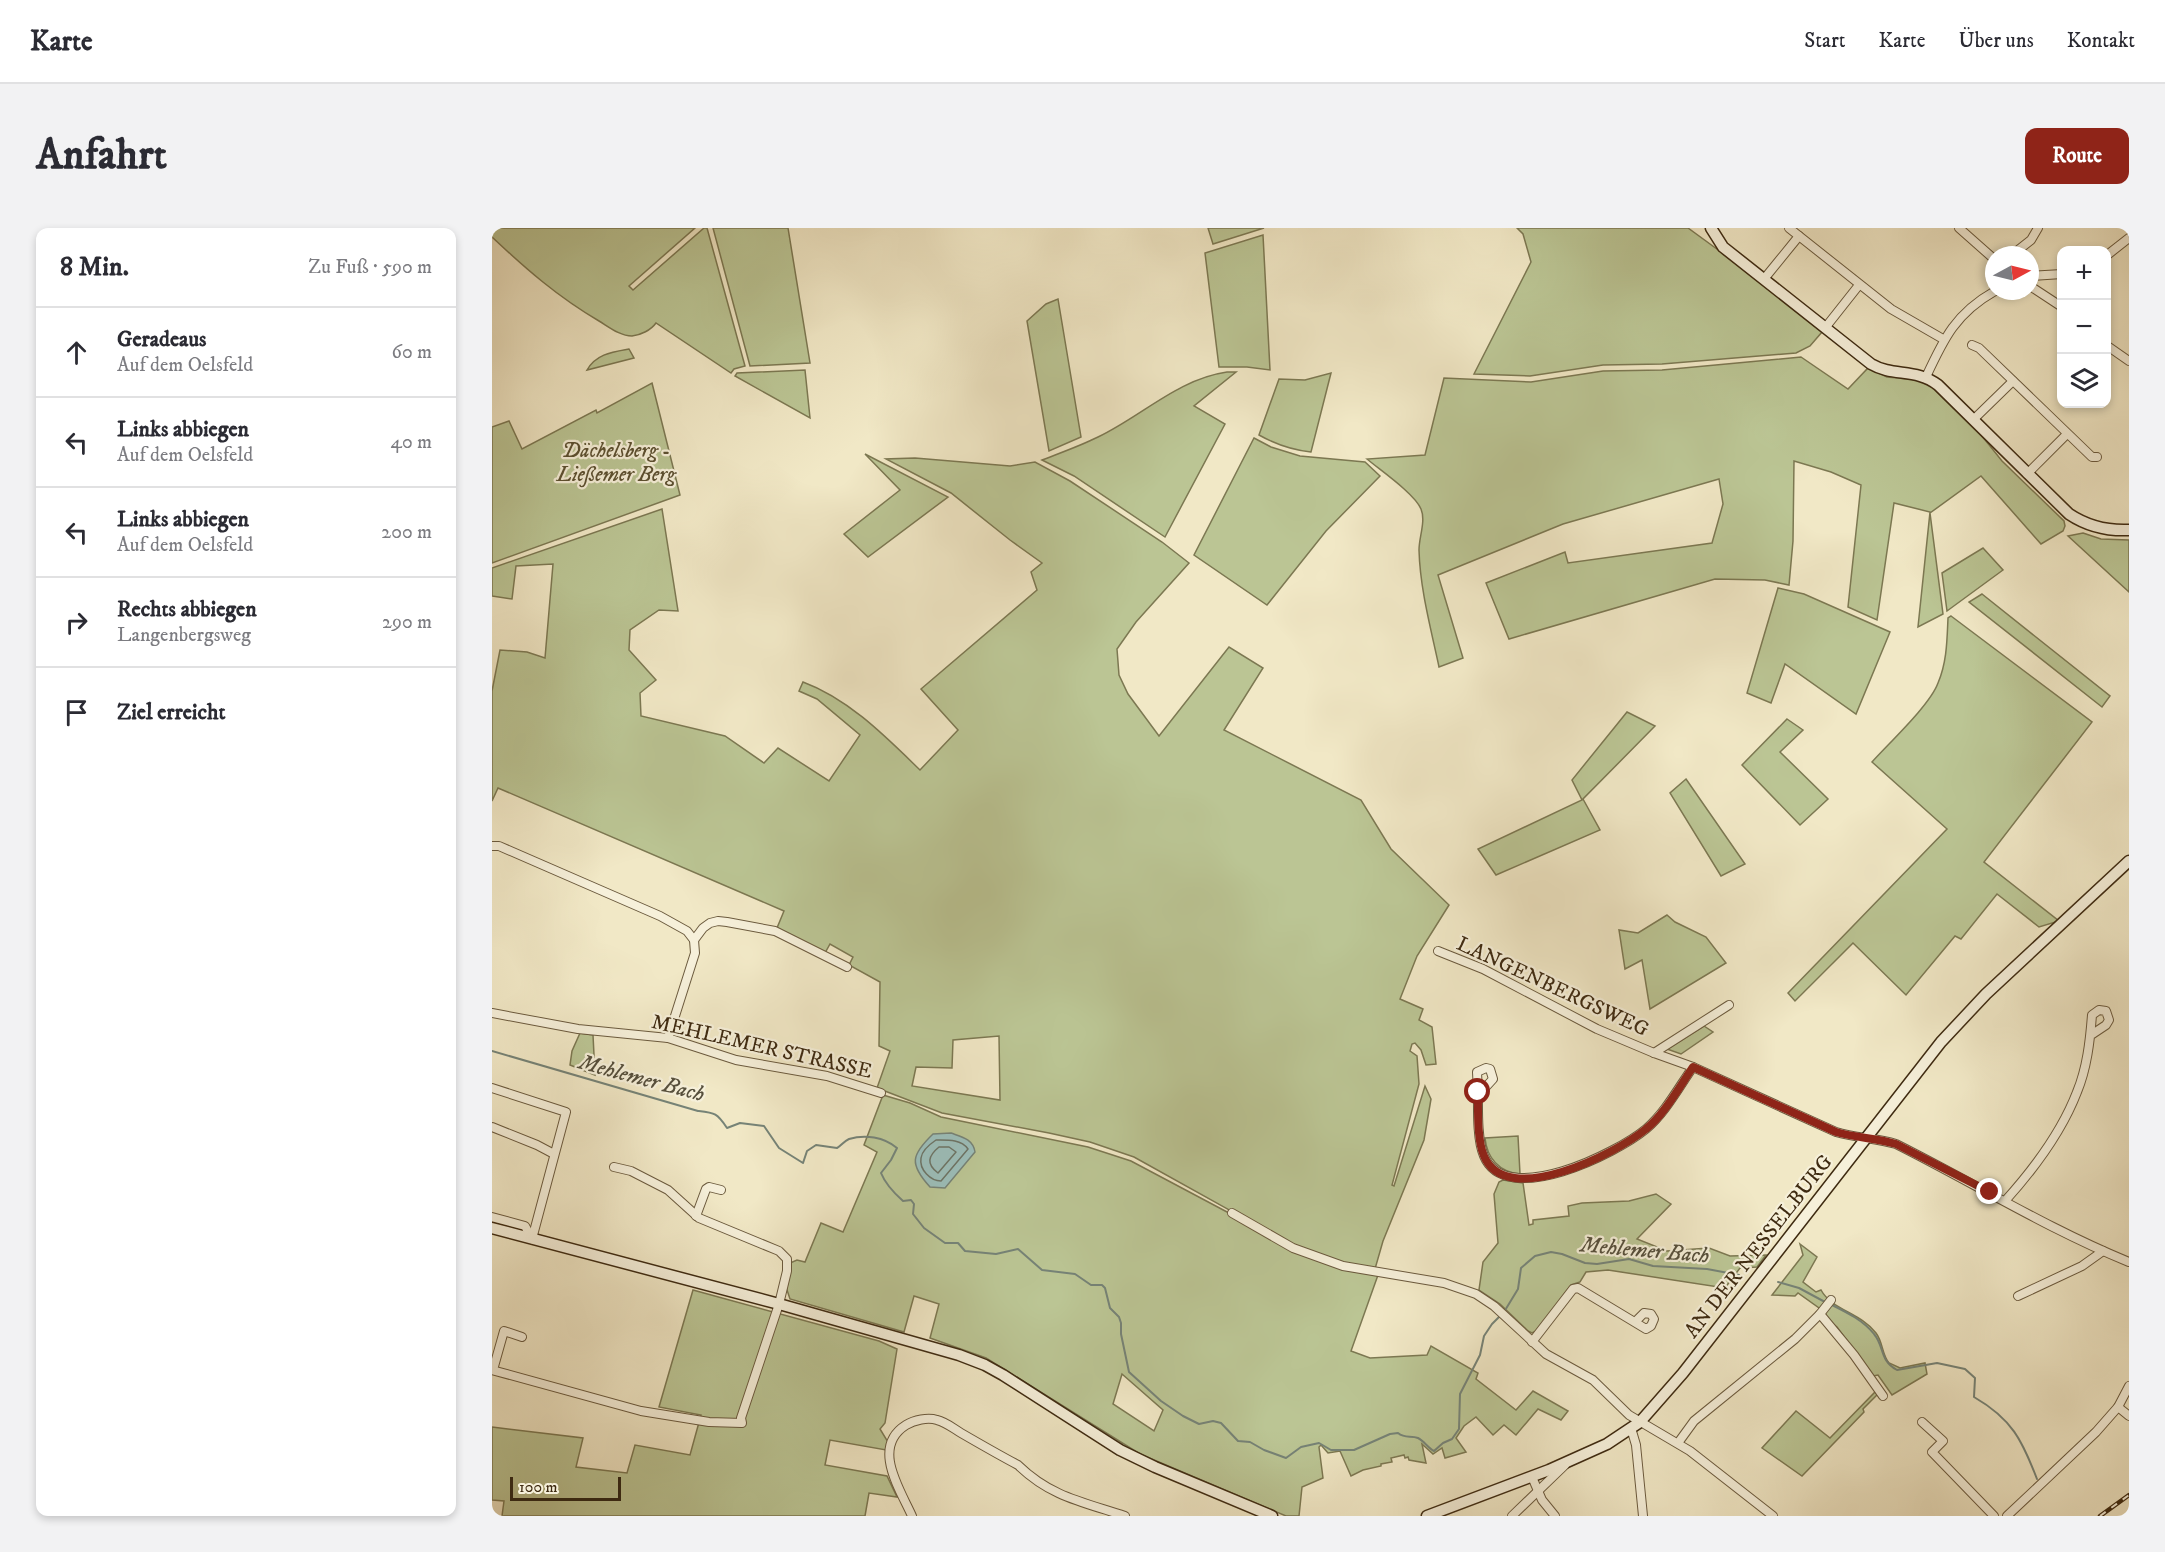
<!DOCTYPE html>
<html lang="de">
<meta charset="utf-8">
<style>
body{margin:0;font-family:"IM FELL DW Pica",serif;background:#f2f2f3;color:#2b2b33}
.controls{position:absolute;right:18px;top:18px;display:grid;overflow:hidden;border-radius:12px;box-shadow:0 3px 9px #0003}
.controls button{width:54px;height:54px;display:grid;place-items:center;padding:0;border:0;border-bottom:2px solid #e1e1e2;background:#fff;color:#2b2b33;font:30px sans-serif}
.compass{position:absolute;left:1493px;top:18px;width:54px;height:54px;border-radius:50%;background:#fff;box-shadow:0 3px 9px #0003;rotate:83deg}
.scale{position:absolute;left:18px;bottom:15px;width:111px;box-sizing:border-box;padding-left:6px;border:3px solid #3e2a11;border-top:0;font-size:16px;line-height:21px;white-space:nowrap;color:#3e2a11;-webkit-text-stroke:4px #f6f0da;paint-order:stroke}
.stop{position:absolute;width:18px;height:18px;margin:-14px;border:4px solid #8f2418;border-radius:50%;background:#fff}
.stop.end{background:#8f2418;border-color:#fff;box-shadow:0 2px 6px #0008}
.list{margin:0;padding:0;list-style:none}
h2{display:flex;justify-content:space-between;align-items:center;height:78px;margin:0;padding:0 24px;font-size:26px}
h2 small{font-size:20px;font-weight:400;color:#7c7c81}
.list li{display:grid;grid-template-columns:39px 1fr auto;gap:18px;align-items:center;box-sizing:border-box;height:90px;padding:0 24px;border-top:2px solid #e1e1e2}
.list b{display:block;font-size:22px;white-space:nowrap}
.list p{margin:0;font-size:20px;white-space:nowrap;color:#7c7c81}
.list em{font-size:20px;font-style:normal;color:#7c7c81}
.icon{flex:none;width:33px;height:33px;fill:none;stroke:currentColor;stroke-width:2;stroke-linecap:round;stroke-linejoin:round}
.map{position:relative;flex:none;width:1637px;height:1288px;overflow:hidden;border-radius:12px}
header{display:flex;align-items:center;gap:36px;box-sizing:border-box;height:84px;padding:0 30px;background:#fff;border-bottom:2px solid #e1e1e2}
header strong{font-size:28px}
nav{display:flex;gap:33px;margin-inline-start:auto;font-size:21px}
.intro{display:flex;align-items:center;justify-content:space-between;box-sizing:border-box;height:144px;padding:0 36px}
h1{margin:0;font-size:42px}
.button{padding:15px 27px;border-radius:12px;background:#8f2418;color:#fff;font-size:21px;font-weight:700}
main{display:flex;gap:36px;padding:0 36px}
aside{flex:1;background:#fff;border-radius:12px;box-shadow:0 3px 9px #0003}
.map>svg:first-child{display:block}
.green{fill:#bbc594;stroke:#7c7852;stroke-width:1.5;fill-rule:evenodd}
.water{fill:#9cbfbb;stroke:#768377;stroke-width:1.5}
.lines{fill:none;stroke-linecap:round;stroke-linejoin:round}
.shore{stroke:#6d7466;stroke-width:1.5}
.stream{stroke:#768377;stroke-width:2}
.street-casing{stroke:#6b5a3e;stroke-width:10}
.secondary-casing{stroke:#3e2a11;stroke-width:13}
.street{stroke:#f6f0da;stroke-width:8}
.secondary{stroke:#f6f0da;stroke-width:10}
.rail-casing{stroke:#3e2a11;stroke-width:4.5}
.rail{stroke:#f6f0da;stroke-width:2;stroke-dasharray:7;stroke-linecap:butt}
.route{stroke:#8f2418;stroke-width:8}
.labels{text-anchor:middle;stroke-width:4.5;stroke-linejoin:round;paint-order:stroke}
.park-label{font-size:21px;font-style:italic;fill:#5d5132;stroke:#f6f0da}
.street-label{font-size:21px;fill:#3e2a11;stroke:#f6f0da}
.water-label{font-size:22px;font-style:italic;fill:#564f3c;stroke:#f6f0da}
</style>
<header>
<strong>Karte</strong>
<nav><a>Start</a><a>Karte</a><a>Über uns</a><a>Kontakt</a></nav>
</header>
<div class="intro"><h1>Anfahrt</h1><a class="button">Route</a></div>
<main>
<aside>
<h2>8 Min.<small>Zu Fuß · 590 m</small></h2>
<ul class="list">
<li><svg class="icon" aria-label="ahead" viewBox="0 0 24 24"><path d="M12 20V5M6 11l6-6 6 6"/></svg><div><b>Geradeaus</b><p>Auf dem Oelsfeld</p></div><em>60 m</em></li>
<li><svg class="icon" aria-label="left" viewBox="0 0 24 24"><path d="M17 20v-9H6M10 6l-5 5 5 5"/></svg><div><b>Links abbiegen</b><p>Auf dem Oelsfeld</p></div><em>40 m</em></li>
<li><svg class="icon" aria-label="left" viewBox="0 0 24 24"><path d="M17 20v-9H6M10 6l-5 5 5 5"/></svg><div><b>Links abbiegen</b><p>Auf dem Oelsfeld</p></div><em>200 m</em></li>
<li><svg class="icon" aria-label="right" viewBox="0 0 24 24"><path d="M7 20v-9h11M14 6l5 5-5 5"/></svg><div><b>Rechts abbiegen</b><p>Langenbergsweg</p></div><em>290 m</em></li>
<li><svg class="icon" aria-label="arrive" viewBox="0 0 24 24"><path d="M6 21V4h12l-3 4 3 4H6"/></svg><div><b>Ziel erreicht</b></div></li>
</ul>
</aside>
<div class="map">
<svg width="1637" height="1288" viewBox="0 0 1637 1288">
<rect width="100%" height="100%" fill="#f1e8c6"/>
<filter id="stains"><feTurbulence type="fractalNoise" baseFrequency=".00333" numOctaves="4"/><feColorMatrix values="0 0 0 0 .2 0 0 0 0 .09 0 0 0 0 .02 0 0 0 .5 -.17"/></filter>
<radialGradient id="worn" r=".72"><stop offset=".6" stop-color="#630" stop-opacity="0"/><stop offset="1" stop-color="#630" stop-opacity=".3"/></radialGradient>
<!-- green -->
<g class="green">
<path d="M 0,0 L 203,0 L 137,58 L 141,62 L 212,0 L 215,0 L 253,138 L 242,141 L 239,145 L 164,95 C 159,102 149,107 140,108 C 128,108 117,99 107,93 C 66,69 34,41 0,9 Z"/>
<path d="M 221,0 L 296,0 L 318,135 L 258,138 Z"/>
<path d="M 716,0 L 772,0 L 721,16 Z"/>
<path d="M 1025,0 L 1196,0 L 1229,24 L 1330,104 L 1318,118 L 1304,125 L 1170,136 L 1111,137 L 1038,148 L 982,146 L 1039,34 L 1031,6 Z"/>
<path d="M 771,7 L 778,142 L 755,139 L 727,139 L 713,25 Z"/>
<path d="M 566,71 L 589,209 L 557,223 L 535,93 L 554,76 Z"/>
<path d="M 137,121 L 142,130 L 95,142 C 104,126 120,124 137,121 Z"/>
<path d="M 1309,129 L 1356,161 L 1376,140 L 1395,149 L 1428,152 L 1441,158 L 1482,198 L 1510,233 L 1572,293 L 1573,298 L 1571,303 L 1549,316 L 1489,248 L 1438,285 L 1451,386 L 1426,399 L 1438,284 L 1402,275 L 1385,392 L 1356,379 L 1369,257 L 1339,244 L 1302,233 L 1301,313 L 1297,357 L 1273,352 L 1223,351 L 1017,411 L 994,355 L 1073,324 L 1076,335 L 1220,315 L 1231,276 L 1227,251 L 1071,296 L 946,347 L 971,430 L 947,439 C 939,401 928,361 927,322 C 927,309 934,293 929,281 C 923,266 888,242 875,231 L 933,227 L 952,150 L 1039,154 L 1111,143 L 1170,142 Z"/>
<path d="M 313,142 L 318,190 L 243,148 L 245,145 Z"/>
<path d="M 735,144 L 744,144 L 702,178 L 733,196 L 673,309 L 582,248 L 550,232 C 568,225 588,218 606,209 C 650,188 686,151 735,144 Z"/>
<path d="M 839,145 L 819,224 C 801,222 783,216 767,207 L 787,151 L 813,152 Z"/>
<path d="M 160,155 L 188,267 L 0,335 L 0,199 L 17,193 L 30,221 L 104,182 L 105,185 Z"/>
<path d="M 762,210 L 779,219 L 808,228 L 873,234 L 888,248 L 834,303 L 775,377 L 702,327 Z"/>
<path d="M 373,226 L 456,269 L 376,329 L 352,306 L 408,262 Z"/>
<path d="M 423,230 L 518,238 L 543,234 L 578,253 L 670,314 L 697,335 L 644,394 L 625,421 L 627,447 L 636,466 L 667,508 L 737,419 L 771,440 L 732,502 L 869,572 L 899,621 L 957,677 L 925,728 L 908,771 L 931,781 L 927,792 L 940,799 L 944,836 L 934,837 L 929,822 L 923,815 L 920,816 L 918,823 L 925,828 L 927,856 L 900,957 L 902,958 L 933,858 L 939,871 L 932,912 L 891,1013 L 883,1041 L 852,1036 L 802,1018 L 642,929 L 598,914 L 557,905 L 450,885 L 385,860 L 398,823 L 387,818 L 388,754 L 357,737 L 361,729 L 338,716 L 333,725 L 285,700 L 292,683 L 6,560 L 0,573 L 0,463 L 8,422 L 35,424 L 53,430 L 61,336 L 24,338 L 20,371 L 0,368 L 0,340 L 170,281 L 186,383 L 167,382 L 138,402 L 137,422 L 164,452 L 148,465 L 149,488 L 233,508 L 272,535 L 286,520 L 337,553 L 368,507 L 325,471 L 307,463 L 311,454 C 357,471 394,509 428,542 L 466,502 L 429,461 L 545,362 L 539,344 L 550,335 L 518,312 L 459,265 L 394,231 ZM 507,808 L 508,872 L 420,858 L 424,839 L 460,840 L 461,812 Z"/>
<path d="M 1591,305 L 1609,311 L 1637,312 L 1637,364 L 1576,308 Z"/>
<path d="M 1491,320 L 1511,342 L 1455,383 L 1450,345 Z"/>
<path d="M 1286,360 L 1312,366 L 1398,404 L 1364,486 L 1293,436 L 1279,475 L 1255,465 Z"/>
<path d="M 1490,366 L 1618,468 L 1610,479 L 1477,374 Z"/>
<path d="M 1459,388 L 1600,494 L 1492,634 L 1567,693 L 1547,699 L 1505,666 L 1469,711 L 1463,708 L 1414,767 L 1361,715 L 1303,773 L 1296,765 L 1455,601 L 1380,534 C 1397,515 1438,477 1446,455 C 1455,434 1455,412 1456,390 Z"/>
<path d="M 1135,484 L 1163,498 L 1091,571 L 1108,602 L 1004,647 L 986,621 L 1090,572 L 1080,552 Z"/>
<path d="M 1295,491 L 1311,502 L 1288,524 L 1336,571 L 1308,597 L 1250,537 Z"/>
<path d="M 1194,551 L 1253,636 L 1229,648 L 1178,565 Z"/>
<path d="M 1175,687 L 1183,694 L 1214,709 L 1234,735 L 1158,781 L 1150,732 L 1133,741 L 1127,702 L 1146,705 Z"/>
<path d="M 1212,798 L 1221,804 L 1189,826 L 1175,821 Z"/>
<path d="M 88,805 L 101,807 L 103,847 L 78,837 L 80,823 Z"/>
<path d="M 391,867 L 418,875 L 449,889 L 596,919 L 639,933 L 752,993 L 799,1022 L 886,1047 L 859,1123 L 878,1130 L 935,1127 L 939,1118 L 986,1145 L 984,1151 L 1024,1182 L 1041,1163 L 1076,1183 L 1069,1192 L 1046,1181 L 1024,1207 L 1012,1197 L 1001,1207 L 984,1189 L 972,1198 L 964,1210 L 974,1224 L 953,1230 L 950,1220 L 941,1226 L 930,1216 L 934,1235 L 917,1232 L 916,1229 L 913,1230 L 912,1227 L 899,1230 L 900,1234 L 889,1236 L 889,1238 L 871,1242 L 859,1248 L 848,1223 L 836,1225 L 829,1217 L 827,1219 L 831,1250 L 810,1259 L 807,1288 L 794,1288 L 648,1226 L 494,1130 L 438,1110 L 447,1076 L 422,1068 L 412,1104 L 298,1071 L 294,1059 L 298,1035 L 305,1032 L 313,1034 L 329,995 L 351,1004 L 385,924 L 372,917 ZM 630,1146 L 671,1182 L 662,1203 L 621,1176 Z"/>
<path d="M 1026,908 L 1028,946 C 1007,944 995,930 993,910 Z"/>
<path d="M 1011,952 L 1031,955 L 1037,997 L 1041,996 L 1041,992 L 1077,988 L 1076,978 L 1090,975 L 1137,973 L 1164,966 L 1179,976 L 1145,1011 L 1175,1023 L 1217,1020 L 1238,1028 L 1274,1027 L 1265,1039 L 1248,1040 L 1233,1060 L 1116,1042 L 1094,1044 L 1088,1054 L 1079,1057 L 1046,1102 L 1040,1105 L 1036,1103 L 1008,1076 L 987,1062 L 991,1034 L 1006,1015 L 1002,966 L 1007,954 Z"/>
<path d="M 1308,1016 L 1325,1029 L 1311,1054 L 1324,1064 L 1329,1062 C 1340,1082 1369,1085 1384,1105 C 1391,1114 1390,1127 1397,1135 L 1408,1140 L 1433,1135 L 1435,1146 L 1400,1167 L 1386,1147 L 1381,1148 L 1345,1099 L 1331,1088 L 1327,1080 L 1306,1065 L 1303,1068 L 1280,1067 L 1311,1027 Z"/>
<path d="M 201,1062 L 387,1113 L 405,1121 L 393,1195 L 388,1201 L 396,1214 L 394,1222 L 338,1212 L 333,1237 L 395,1248 L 405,1269 L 377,1265 L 373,1288 L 10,1288 L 12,1273 L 0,1272 L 0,1199 L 91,1210 L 84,1239 L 135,1245 L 143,1217 L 198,1227 L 209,1187 L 167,1179 Z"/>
<path d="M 1384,1163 L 1386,1166 L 1371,1181 L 1372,1184 L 1310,1248 L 1270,1220 L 1304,1183 L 1338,1210 Z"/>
</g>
<!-- water -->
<path class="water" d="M 459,905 C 470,909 481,911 483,924 L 453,960 L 438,959 C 417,936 419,927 441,906 Z"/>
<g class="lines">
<!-- shore -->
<g class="shore">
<path d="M 444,912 C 455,912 469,911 476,921 L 449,953 C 439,953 427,942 429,930 C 430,922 438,916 444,912 Z"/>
<path d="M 447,919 L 457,919 L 464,924 L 446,945 C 434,936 436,928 447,919 Z"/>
</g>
<!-- stream -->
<g class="stream">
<path d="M 0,823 L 206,883 C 223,885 225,885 235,900 L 248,895 L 272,898 L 287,920 L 311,935 L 315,923 L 324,917 L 345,920 C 349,918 352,913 357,911 C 373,906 392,909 405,920 L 399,932 L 389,945 C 393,955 402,965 411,973 L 419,972 L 422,976 L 421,986 L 432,1000 L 453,1015 L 466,1015 L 473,1023 L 504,1026 L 526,1021 L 550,1042 L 583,1046 L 599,1057 L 610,1057 L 613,1060 L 618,1080 L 627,1089 L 629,1095 L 629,1106 L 637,1144 L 669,1173 L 691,1188 L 707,1196 L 721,1193 L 729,1195 L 746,1213 L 758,1214 L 772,1222 L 794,1230 L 809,1219 L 827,1215 L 839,1222 L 862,1222 L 898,1206 L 906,1205 C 913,1211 919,1207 926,1210 C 932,1213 936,1220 942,1223 L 951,1215 L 960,1211 L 967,1201 L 968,1166 L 988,1127 L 992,1108 L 1000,1096 L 1008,1088"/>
<path d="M 1286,1054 L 1307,1060 L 1333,1074"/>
<path d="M 1338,1076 C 1354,1084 1371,1092 1382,1106 C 1393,1119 1387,1132 1405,1142 L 1445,1135 L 1473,1141 L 1483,1150 L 1482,1169 C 1520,1191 1530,1212 1545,1251"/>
<path d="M 1012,1084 L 1026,1061 L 1029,1040 L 1043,1028 L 1059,1024 L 1070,1026 L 1093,1035 L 1105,1036 L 1137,1031 L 1161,1038 L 1215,1041 L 1247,1047"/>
</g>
<!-- street casing -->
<g class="street-casing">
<g id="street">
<path d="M 1297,0 L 1399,81 L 1451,111"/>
<path d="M 1467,0 L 1502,31"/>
<path d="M 1520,27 L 1539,12 L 1546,0"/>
<path d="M 1614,28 L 1637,10"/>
<path d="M 1538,48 L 1570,46"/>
<path d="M 1272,51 L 1307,8"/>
<path d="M 1538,58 L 1570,79"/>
<path d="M 1333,100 L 1367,57"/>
<path d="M 1480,117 L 1487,120 L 1600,229 L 1605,229"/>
<path d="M 1614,117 L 1637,133"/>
<path d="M 1434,149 C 1452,110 1464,85 1503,63"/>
<path d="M 1481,192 L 1521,153"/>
<path d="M 1535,246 L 1575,206"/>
<path d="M 0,618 L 7,618 L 168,688 L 195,703 L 202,712 L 203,725 L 176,810"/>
<path d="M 202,712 L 211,700 L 218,695 L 226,693 L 235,694 L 283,703 L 355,739"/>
<path d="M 946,723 L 991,741 L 1105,801 L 1162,825 L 1201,839 L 1344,904 C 1364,910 1384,910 1404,916 C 1482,955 1556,1001 1637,1034"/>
<path d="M 0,785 L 86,801 L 176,810 L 244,832 L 335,848 L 389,865"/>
<path d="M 1162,825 L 1237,777"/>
<path d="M 0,860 L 74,884 L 40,1011"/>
<path d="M 986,864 L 985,844 L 994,840 L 998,841 L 1001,851 L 991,862 L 986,864 C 986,882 985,912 992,928 C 1014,981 1125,925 1154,901 C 1173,885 1187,859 1201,839"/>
<path d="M 0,899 L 45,917 L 62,926"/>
<path d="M 1513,973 C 1541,942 1570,903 1585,864 C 1595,840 1598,813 1600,787 L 1607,782 L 1614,783 L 1617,792 L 1614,797 L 1599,807"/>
<path d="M 740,985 L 801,1020 L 851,1038 L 952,1055 L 984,1066 L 1002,1078 L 1054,1126 L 1101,1152 L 1137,1187 L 1198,1223 L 1281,1288"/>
<path d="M 204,988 L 214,961 L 217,959 L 229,962"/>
<path d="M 0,989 L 33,998 L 40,1011"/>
<path d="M 1526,1068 L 1590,1038 L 1611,1023"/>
<path d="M 1328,1086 L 1362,1127 L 1391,1168"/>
<path d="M 1040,1114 L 1081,1061 L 1086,1060 L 1154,1101 L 1159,1098 L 1162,1091 L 1159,1086 L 1152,1085 L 1143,1094"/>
<path d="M 0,1142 L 149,1183 L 217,1194 L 250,1195 L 249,1190 L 287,1076 L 295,1043 L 295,1031 L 287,1023 L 207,990 L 176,962 L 139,943 L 122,939"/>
<path d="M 1,1142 L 12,1103 L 30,1109"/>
<path d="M 1626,1179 L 1637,1188"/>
<path d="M 1430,1194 L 1451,1213 L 1440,1224 L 1502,1288"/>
<path d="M 1139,1200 L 1144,1217 L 1151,1288"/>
<path d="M 1186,1215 L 1202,1193 L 1303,1111 L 1328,1086 L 1339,1072"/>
<path d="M 1040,1249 L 1050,1272 L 1063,1288"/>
<path d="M 420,1288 C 408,1261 379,1219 414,1197 C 422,1192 436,1189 445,1192 C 454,1194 462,1201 469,1205 C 488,1216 507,1227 526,1237 C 559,1269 591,1274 633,1288"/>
<path d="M 1020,1288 L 1073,1237"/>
<path d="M 1515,1288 L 1604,1204 L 1626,1179 L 1637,1158"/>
</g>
</g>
<!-- secondary casing -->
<g class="secondary-casing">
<g id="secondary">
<path d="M 1219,0 L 1231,19 L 1379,136 C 1401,149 1424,140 1446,157 L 1577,286 C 1595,298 1615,303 1637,302"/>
<path d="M 0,1000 L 287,1076 L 467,1127 L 493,1137 L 511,1147 L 628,1222 L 663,1239 L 780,1288"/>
<path d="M 935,1288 L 1057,1242 L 1115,1216 L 1148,1194 L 1191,1145 L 1449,814 L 1494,766 L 1637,633"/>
</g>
</g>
<!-- street -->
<use href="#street" class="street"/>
<!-- secondary -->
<use href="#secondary" class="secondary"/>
<!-- rail casing -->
<g class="rail-casing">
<path id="rail" d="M 1608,1288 L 1637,1267"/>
</g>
<!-- rail -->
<use href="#rail" class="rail"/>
</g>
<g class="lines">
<!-- route -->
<path class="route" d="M 986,864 C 986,882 985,912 992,928 C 1014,982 1125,925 1154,901 C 1172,887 1188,858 1201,839 L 1344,904 C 1364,910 1385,910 1404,916 L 1498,964"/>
</g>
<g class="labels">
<!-- park labels -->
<g class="park-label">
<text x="124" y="229">Dächelsberg -<tspan x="124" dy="24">Ließemer Berg</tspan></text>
</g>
<!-- street labels -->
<g class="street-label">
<text transform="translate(1061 758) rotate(25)" y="7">LANGENBERGSWEG</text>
<text transform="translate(270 818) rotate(13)" y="7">MEHLEMER STRASSE</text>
<text transform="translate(1266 1018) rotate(-52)" y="7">AN DER NESSELBURG</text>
</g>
<!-- water labels -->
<g class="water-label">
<text transform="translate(150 849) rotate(15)" y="8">Mehlemer Bach</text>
<text transform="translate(1153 1021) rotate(5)" y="8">Mehlemer Bach</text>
</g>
</g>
<rect width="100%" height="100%" filter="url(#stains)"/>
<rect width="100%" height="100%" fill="url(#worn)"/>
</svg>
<div class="controls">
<button>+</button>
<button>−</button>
<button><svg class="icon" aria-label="layers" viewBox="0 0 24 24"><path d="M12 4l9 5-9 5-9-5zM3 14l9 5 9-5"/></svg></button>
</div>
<svg class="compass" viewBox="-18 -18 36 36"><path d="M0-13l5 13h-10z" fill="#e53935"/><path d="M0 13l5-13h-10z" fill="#7c7c81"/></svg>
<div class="scale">100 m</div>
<div class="stop" style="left:986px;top:864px"></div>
<div class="stop end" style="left:1498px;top:964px"></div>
</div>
</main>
